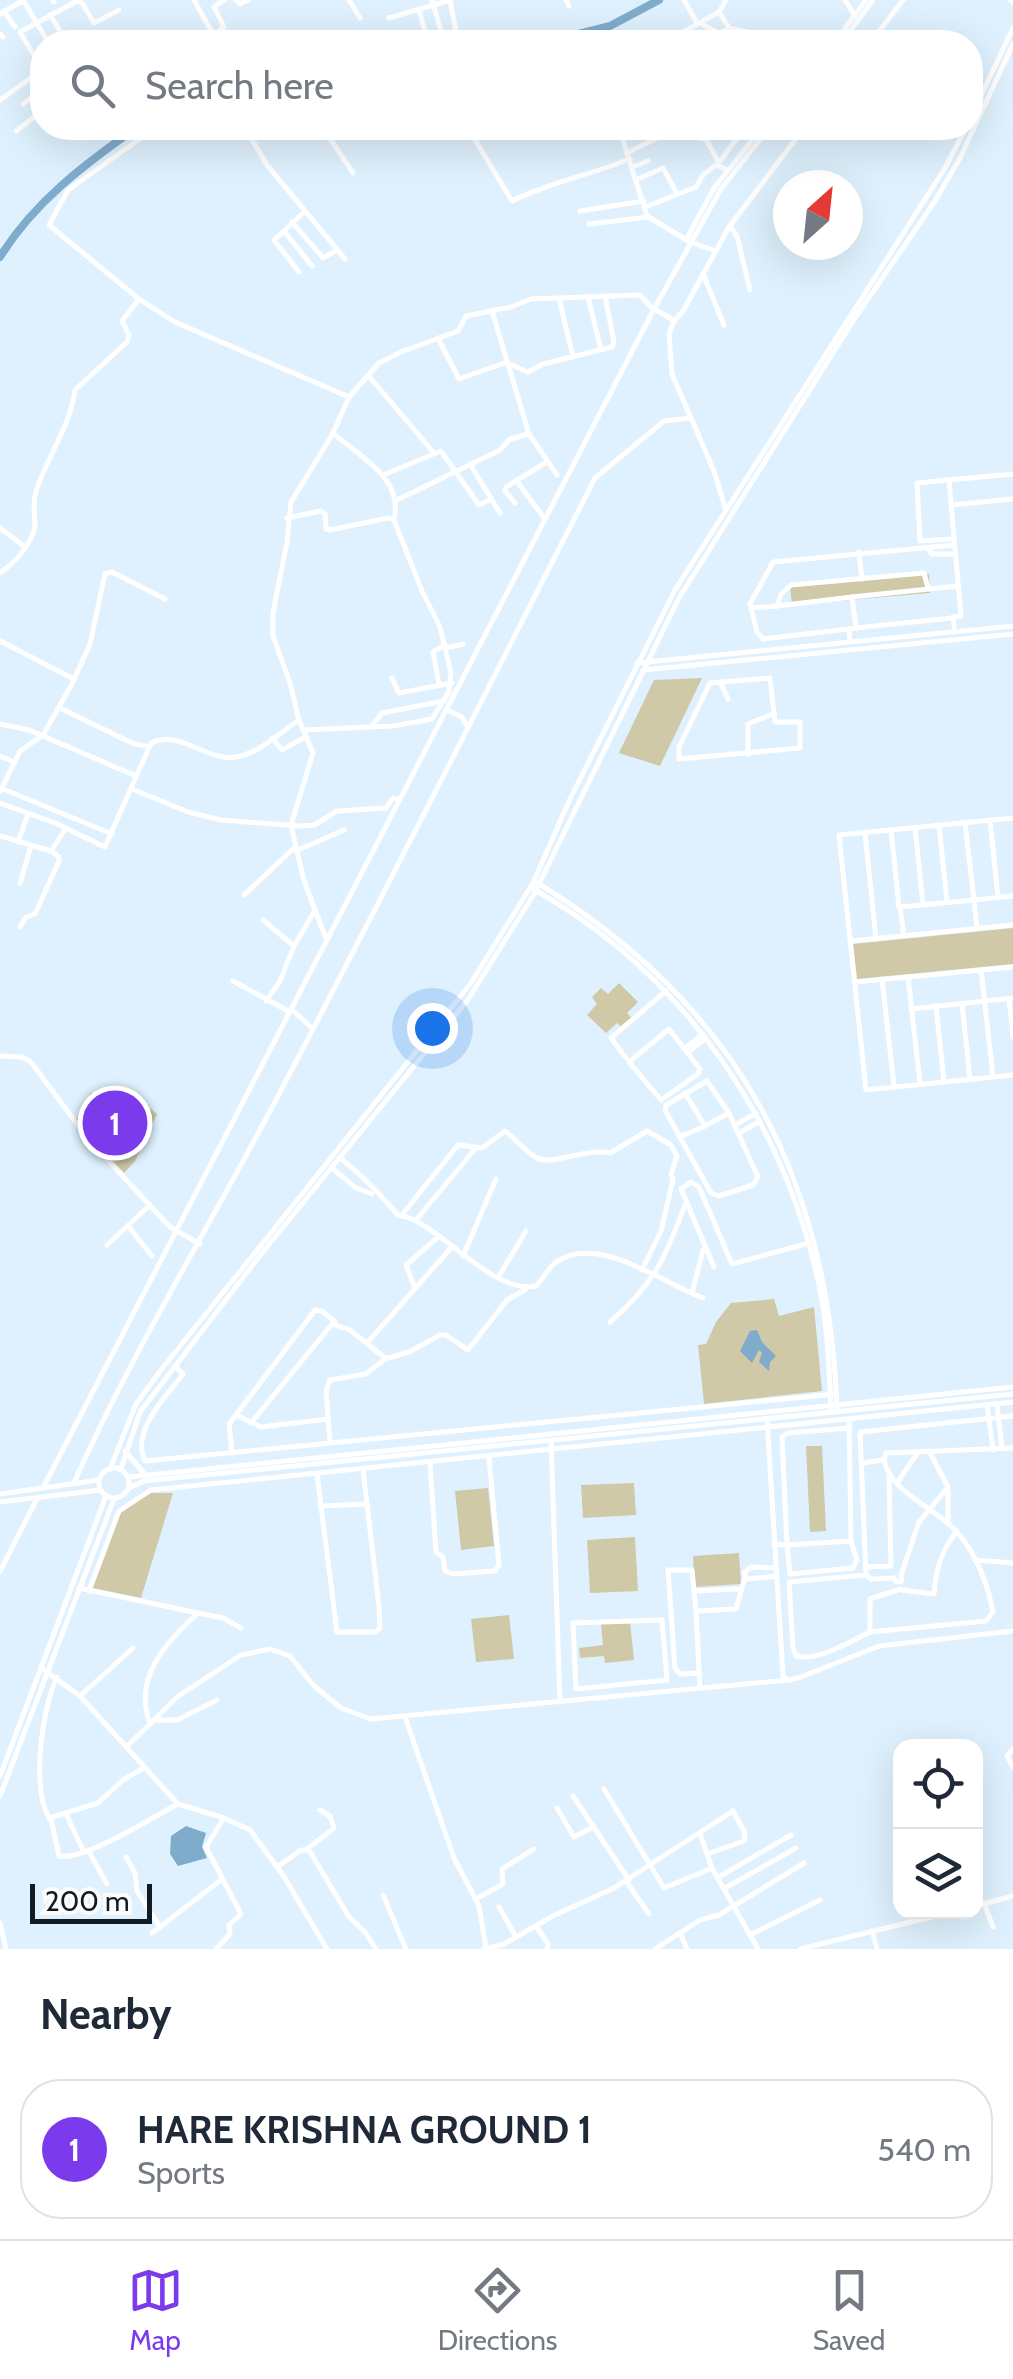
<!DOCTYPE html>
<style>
body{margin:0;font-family:Cabin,sans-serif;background:#f2f2f3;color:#1f2937}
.controls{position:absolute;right:30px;bottom:30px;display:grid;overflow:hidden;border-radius:20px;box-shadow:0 10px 40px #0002}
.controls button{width:90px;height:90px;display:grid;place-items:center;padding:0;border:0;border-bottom:2px solid #e0e1e3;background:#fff;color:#1f2937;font:50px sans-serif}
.compass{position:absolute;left:773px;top:170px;width:90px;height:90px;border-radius:50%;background:#fff;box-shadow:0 10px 40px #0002;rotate:27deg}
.scale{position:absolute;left:30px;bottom:25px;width:122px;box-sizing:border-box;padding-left:10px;border:5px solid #101b23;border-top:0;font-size:28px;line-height:35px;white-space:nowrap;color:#101b23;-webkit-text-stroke:8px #fbfbfb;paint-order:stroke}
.you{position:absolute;left:432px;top:1028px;width:35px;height:35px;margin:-25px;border:8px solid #fff;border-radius:50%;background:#1a73e8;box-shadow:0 0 0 15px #1a73e833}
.badge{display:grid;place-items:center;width:65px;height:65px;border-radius:50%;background:#7c3aed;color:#fff;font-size:32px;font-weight:700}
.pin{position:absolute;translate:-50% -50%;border:5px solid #fff;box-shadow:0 2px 10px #0006}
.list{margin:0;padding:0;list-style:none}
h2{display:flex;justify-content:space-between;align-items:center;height:130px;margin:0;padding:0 40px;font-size:42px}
h2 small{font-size:32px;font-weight:400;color:#747a83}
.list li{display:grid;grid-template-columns:65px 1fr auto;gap:30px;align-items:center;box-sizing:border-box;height:140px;margin:0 20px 20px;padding:0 20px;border:2px solid #e0e1e3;border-radius:40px}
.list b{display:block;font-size:38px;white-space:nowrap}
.list p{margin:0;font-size:32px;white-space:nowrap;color:#747a83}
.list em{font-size:32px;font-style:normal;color:#747a83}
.icon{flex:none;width:55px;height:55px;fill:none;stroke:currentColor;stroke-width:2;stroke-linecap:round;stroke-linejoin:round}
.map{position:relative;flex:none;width:1013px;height:1949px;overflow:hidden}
.search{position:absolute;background:#fff;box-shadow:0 10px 40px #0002;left:30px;right:30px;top:30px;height:110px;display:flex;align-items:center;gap:25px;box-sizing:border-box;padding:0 35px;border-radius:40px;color:#747a83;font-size:38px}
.sheet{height:290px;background:#fff}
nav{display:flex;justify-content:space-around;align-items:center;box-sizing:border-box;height:140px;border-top:2px solid #e0e1e3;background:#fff;font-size:28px;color:#747a83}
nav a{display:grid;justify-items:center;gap:5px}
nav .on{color:#7c3aed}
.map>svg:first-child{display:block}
.park{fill:#cfc9a7}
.water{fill:#80accc}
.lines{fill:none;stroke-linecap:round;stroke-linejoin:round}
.river{stroke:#80accc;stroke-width:8}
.minor{stroke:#fff;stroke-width:5}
</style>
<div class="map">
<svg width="1013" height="1949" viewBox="0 0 1013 1949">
<rect width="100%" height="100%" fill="#dff1fe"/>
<!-- park -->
<g class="park">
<path d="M 929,574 L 930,593 L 792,605 L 790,587 Z"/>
<path d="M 702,678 L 660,766 L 619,753 L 654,680 Z"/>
<path d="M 1013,928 L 1013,964 L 857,979 L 853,944 Z"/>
<path d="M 619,983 L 638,1002 L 627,1013 L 634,1021 L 624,1030 L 617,1023 L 606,1033 L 587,1015 L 597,1004 L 592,997 L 601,988 L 608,994 Z"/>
<path d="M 114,1086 L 136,1096 L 157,1114 L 135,1161 L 124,1173 L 76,1120 L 90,1094 Z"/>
<path d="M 774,1299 L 779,1316 L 814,1307 L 822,1391 L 704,1404 L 698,1345 L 706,1344 L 716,1322 L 731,1303 Z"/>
<path d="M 806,1446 L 822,1446 L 826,1531 L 810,1532 Z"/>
<path d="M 634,1483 L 636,1515 L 583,1518 L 581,1485 Z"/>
<path d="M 488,1488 L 494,1546 L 461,1550 L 455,1491 Z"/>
<path d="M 148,1493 L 173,1493 L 141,1598 L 92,1588 L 119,1514 Z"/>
<path d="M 635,1537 L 638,1591 L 590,1593 L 587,1540 Z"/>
<path d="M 739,1553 L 741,1584 L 695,1587 L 693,1556 Z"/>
<path d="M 509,1615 L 514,1659 L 476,1662 L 471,1619 Z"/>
<path d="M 630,1622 L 634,1660 L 605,1663 L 604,1656 L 580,1658 L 579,1648 L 603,1645 L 601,1624 Z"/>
</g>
<!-- water -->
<g class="water">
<path d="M 757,1330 L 762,1342 L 776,1356 L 770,1362 L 769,1371 L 759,1362 L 762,1353 L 759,1350 L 752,1363 L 740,1351 L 750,1331 Z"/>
<path d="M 186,1826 L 206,1833 L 202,1847 L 207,1858 L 178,1866 L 170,1854 L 171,1836 Z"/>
</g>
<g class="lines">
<!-- river -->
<g class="river">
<path d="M 547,42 L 610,26 L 659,0"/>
<path d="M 0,257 C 34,202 85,164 136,128"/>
</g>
<!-- minor -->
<g class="minor">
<path d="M 23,0 L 48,42"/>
<path d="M 53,0 L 54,2"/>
<path d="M 194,0 L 214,36"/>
<path d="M 236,0 L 240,4 L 248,0"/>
<path d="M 349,0 L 360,18"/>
<path d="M 432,0 L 444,42"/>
<path d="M 566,0 L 569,6"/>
<path d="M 684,0 L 697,23"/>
<path d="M 845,0 L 855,16"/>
<path d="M 1010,0 L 1013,2"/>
<path d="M 77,1 L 82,3 L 94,23 L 119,10"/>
<path d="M 419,10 L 425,32"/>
<path d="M 4,11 L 15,27"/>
<path d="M 719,12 L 729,28 L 748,32 L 755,42"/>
<path d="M 0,14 L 24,0"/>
<path d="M 50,15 L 63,36 L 57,42"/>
<path d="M 389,18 L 451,0"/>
<path d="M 700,23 L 718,33 L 732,29"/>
<path d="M 620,33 L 626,42"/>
<path d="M 0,34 L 3,37"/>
<path d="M 443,36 L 453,35 L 456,32 L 450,0"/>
<path d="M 800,38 L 803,42"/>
<path d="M 83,42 L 90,39 L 94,42"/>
<path d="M 186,42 L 197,33"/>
<path d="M 217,42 L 214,35 L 224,27 L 214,7 L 224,0"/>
<path d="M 665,42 L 719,12 L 726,0"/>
<path d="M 730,42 L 748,32"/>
<path d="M 756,42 L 771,35 L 779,42"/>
<path d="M 835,42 L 866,0"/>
<path d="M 842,42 L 873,0"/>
<path d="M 871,42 L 903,0"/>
<path d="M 35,57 L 20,32 L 77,1"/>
<path d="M 0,100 L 42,70"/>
<path d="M 23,104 L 42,90"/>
<path d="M 970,119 L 1013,28"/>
<path d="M 155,128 L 68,190 L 49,225 L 139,299 L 175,322 L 349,397 L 332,435 L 291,502 L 287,542 L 273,613 L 273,636 L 290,683 L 299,720 L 313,753 L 291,825 L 304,881 L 327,941"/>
<path d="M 245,128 L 267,165 L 345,259"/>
<path d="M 275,128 L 282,137"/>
<path d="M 323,128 L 353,173"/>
<path d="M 468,128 L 512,201 C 551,182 590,175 630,159"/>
<path d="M 619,128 L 647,216 L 690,242 L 716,251"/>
<path d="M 693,128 L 698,138 L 706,139 L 718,161"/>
<path d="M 16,131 L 42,111"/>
<path d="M 629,152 L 675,129 L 682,136 L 690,135"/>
<path d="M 717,165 L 745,128"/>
<path d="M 633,167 L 648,161"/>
<path d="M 638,179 L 663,168 L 677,194"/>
<path d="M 645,207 L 696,187 L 703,175 L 716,165 L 728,170"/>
<path d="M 305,211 L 284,231 L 312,266"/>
<path d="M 580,211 L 644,201"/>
<path d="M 292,222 L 323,258 L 337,250"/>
<path d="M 589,224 L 648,217"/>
<path d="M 730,226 L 737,236 L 750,290"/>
<path d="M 284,231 L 274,240 L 299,272"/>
<path d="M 686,240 L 714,188 L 762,128"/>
<path d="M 703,274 L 724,325"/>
<path d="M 588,297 L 601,350"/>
<path d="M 559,298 L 573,357"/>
<path d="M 492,311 L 529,434 L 557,475"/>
<path d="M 438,338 L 459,379 L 507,362"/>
<path d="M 509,364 L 528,372 L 543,364 L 612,347 L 614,342 L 605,296"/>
<path d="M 368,375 L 434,453"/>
<path d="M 349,397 L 379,363 L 401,352 L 458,331 L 466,316 L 511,307 L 531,299 L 640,295 L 651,307 L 673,320"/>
<path d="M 333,433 C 361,458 404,478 394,520"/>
<path d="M 470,464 L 500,513"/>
<path d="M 383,475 L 441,451 L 479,505 L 491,499"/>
<path d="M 516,480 L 544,518"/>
<path d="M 949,480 L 961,616 L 953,617 L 955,632"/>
<path d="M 397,500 L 500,450 L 510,439 L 529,434"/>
<path d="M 515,503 L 505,491 L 506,487 L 547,462"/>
<path d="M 951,505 L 1013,499"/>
<path d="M 725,507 L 714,471 L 672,374 L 669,334 L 674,321 L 683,311 L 729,227 L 804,128"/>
<path d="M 287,518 L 321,511 L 325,514 L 326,529 L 330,530 L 388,518 L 394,520 L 422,591 L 440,627 L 451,673 L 449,692 L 432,719 L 393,726 L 303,730"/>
<path d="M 0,528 L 25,547"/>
<path d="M 953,539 L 920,541 L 917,483 L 1013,474"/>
<path d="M 928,548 L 932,554 L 954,554"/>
<path d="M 859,552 L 862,579"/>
<path d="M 0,573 C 13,564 24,552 31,538 C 40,522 30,509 36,492 C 47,456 70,428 75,390 L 127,342 L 129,335 L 122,321 L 139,299"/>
<path d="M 852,597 L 777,606 L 781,594 L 791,585 L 924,573 L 928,588"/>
<path d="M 751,608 L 777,606"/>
<path d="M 856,628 L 952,618"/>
<path d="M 849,629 L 763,639 L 757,632 L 750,604 L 773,562 L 954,545"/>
<path d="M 0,641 L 74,679"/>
<path d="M 850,641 L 849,629 L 856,628 L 852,597 L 958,586"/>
<path d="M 446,648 L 463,644"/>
<path d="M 637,663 L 1013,626"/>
<path d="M 643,670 L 1013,634"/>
<path d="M 392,678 L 399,693 L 452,683"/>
<path d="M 770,678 L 775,722 L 800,722 L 800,748 L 679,759 L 679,747 L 710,683 Z"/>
<path d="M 720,682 L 728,699"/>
<path d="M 439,684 L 433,652 L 445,645"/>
<path d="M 60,708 L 134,744 L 147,746"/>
<path d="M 447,710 L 462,717 L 467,726"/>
<path d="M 0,724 L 29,730 L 136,776"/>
<path d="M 372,726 L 382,713 L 444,701"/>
<path d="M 272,738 L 282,750 L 305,737"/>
<path d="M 748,754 L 748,724 L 773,714"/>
<path d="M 0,756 L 14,762"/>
<path d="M 3,789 L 112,834"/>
<path d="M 132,789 L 188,812 L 221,820 L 299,826 L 314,825 L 337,811 L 386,808 L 393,798 L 399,800"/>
<path d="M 0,792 L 20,751 L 43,735 L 72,684 L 90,644 L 105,574 L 112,572 L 165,599"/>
<path d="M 0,803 L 55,823 L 105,847 L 151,743 C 180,729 207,762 236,757 C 260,753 279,733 299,720"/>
<path d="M 1013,818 L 839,835 L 866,1090 L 1013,1075"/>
<path d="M 990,820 L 998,897"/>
<path d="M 965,823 L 974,900 L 1013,896"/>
<path d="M 939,825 L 947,902"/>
<path d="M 915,828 L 923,904"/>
<path d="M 891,830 L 899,907"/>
<path d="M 865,833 L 876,939"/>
<path d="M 0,836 L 51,851 L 66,828"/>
<path d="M 18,842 L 28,814"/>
<path d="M 296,851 L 344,830"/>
<path d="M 20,883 L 31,846"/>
<path d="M 533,889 C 686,975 787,1124 821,1295 C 828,1332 829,1371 831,1409"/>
<path d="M 244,895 L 295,847"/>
<path d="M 263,920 L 294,946"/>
<path d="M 20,927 L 26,917 L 35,914 L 59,861 L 59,857 L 51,851"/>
<path d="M 904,936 L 900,907 L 974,900 L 977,928"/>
<path d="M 851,941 L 1013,925"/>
<path d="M 981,970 L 993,1076"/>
<path d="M 908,977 L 920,1083"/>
<path d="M 882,979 L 894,1086"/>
<path d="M 233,981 L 290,1012"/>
<path d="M 856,982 L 1013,967"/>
<path d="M 1009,999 L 1013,1037"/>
<path d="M 266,1001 L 280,981 L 294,946 L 315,910"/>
<path d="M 962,1004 L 970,1079"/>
<path d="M 936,1006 L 944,1082"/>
<path d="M 291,1009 L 313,1029"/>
<path d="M 911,1009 L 1013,998"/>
<path d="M 669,1029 L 700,1069 L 698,1074 L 661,1100 L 629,1062 Z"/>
<path d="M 684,1049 L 703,1034"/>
<path d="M 687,1053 L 706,1038"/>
<path d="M 0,1056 L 22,1057 L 31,1062 L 89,1140 L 170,1227 L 200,1244"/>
<path d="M 626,1058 L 611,1038 L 666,991"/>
<path d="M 707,1081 L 729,1113 L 758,1177 L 753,1185 L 719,1196 L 711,1193 L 665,1110 L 666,1105 Z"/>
<path d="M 735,1125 L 756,1113"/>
<path d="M 705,1126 L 729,1113"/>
<path d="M 739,1133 L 760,1121"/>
<path d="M 682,1136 L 705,1126 L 685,1093"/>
<path d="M 340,1158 C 362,1175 380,1194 398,1215 C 436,1219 492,1296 536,1286 C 543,1279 548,1268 556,1262 C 599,1233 662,1283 703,1298"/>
<path d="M 332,1168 L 356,1188 L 372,1194"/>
<path d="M 401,1216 L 458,1145 L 482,1148 L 505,1131 C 516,1139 525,1152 537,1158 C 551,1166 585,1148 610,1153 L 647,1131 L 671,1145 L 677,1156 L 671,1174 L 673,1180 L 661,1231 L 642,1270"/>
<path d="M 416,1220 L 475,1149"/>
<path d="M 128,1226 L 152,1256"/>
<path d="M 107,1245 L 150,1205"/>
<path d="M 463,1256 L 496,1179"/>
<path d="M 714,1267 L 681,1189 L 691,1182 L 699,1187 L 732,1264 L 809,1243"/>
<path d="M 499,1276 L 526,1231"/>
<path d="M 415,1288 L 406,1265 L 438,1237"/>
<path d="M 692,1293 L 703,1250"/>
<path d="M 610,1322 C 654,1284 665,1259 685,1205"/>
<path d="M 367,1343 L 451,1248"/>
<path d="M 175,1366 L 183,1374 C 167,1395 130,1432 145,1461 L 836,1394"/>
<path d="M 997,1404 L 1002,1449"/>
<path d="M 987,1405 L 993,1450"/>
<path d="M 837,1412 C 830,1181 739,1006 539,884 L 679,598 L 855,318 L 935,201 L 960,158 L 1013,44"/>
<path d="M 236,1415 L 315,1310 L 322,1311 L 335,1322"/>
<path d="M 767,1419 L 783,1676 L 789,1680 L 801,1677 L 879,1646 L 1013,1631"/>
<path d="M 251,1423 L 332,1324 L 350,1330 L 385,1358"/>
<path d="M 850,1428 L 788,1433 L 782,1437 L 787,1545 L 851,1541"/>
<path d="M 551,1440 L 560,1702"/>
<path d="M 330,1442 L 326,1391 L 330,1380 L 366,1374 L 385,1359 L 409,1352 L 440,1335 L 446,1335 L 468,1350 L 507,1300 L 525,1290"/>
<path d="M 125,1451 L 143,1472"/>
<path d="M 929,1451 L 948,1487 L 919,1522 L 901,1575 L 902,1581 L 896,1582 L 894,1578 L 871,1579 L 866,1575 L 860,1432 L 1013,1416"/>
<path d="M 232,1453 L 229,1424 L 236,1415 L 261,1427 L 328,1419"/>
<path d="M 884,1460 C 891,1493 936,1508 957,1532 C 976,1553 988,1585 993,1612 L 986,1621 L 870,1632 L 870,1599 L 901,1589"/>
<path d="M 430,1463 L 436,1552 L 443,1557 L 445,1571 L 453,1574 L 495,1571 L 499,1565 L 489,1458"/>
<path d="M 862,1463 L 884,1460 L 886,1453 L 1013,1448"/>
<circle cx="114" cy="1483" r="15"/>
<path d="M 110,1469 L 136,1404 L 161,1370 L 471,983 L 533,883 L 570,799 L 675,590 L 945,168 L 966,128"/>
<path d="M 121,1469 L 140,1412 L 258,1258 L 467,1001 L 536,891 L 539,884 L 536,883"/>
<path d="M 317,1474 L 337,1632 L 375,1632 L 380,1628 L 379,1606 L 363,1470"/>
<path d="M 129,1477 L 1013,1387"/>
<path d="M 74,1483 C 130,1356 204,1236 269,1113 C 380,903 487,690 595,478 L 664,421 L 691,418"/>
<path d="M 897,1483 L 918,1452"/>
<path d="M 44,1486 L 654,309 L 721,189 L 769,128"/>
<path d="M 129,1488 L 144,1481 L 1013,1394"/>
<path d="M 0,1494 L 99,1480"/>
<path d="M 0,1502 L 101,1490"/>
<path d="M 320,1506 L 367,1504"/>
<path d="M 948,1524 L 948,1490"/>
<path d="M 774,1544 L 787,1545 L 790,1574 L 853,1568 L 857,1560 L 851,1541 L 849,1420"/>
<path d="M 975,1560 L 1013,1563"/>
<path d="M 866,1567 L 891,1566 L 889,1476"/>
<path d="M 776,1568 L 751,1567 L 744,1573 L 747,1579 L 776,1576"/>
<path d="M 0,1571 L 38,1497"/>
<path d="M 866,1575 L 789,1582 L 793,1647 L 796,1656 C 819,1662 850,1641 870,1632"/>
<path d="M 79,1588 L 198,1613"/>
<path d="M 902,1590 L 934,1594 C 936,1569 941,1551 957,1531"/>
<path d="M 89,1591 L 119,1511 L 151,1490 L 1013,1402"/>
<path d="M 694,1591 L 739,1589"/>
<path d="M 696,1611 L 692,1570 L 668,1570 L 675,1668 L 680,1674 L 699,1673"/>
<path d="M 662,1620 L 667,1680 L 576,1689 L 573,1623 Z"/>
<path d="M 41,1668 L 80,1696 L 178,1804 L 224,1818 L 250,1830 L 283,1875 L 327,1949"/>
<path d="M 57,1677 C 42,1710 31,1786 49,1818 L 98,1803 L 123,1780 L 144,1768"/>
<path d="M 700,1688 L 696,1611 L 736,1609 L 745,1577"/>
<path d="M 80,1696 L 133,1648"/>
<path d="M 405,1717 L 454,1858 L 479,1906 L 486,1948"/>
<path d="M 157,1720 L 177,1720 L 217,1700"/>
<path d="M 150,1724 L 177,1697 L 241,1655 L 270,1649 L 290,1656 L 314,1686 L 341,1708 L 371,1719 L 789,1680"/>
<path d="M 127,1746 L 150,1724 C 133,1678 165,1643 198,1613 L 223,1618 L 241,1628"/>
<path d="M 1013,1749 L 1007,1756 L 1013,1767"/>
<path d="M 0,1776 L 106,1496"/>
<path d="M 604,1789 L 664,1888 L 712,1868"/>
<path d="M 0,1796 L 114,1499"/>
<path d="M 573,1796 L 629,1880"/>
<path d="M 557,1808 L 574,1837 L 593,1827"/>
<path d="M 66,1814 L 84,1852"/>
<path d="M 51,1819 L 59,1856 C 84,1861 151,1818 178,1804"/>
<path d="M 700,1834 L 712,1868 L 758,1949"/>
<path d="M 307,1849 L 334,1828 L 330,1816 L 320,1810"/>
<path d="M 89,1852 L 107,1884"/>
<path d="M 126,1857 L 135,1873 L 137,1891 L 160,1927"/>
<path d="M 277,1867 L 301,1850 L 309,1850 L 349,1917 L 365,1932 L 376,1949"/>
<path d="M 717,1878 L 791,1835"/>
<path d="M 626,1881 L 649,1914"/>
<path d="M 725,1888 L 796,1848"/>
<path d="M 383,1895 L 406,1949"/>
<path d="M 476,1899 L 503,1884 L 502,1869 L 534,1849"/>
<path d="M 984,1903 L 993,1927"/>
<path d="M 976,1906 L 1013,1896"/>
<path d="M 499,1907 L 516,1937"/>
<path d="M 0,1923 L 6,1949"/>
<path d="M 536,1926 L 548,1944 L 547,1949"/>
<path d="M 872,1931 L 877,1949"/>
<path d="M 152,1933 L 221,1880"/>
<path d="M 680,1933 L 687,1949"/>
<path d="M 750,1935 L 820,1900"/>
<path d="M 216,1949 L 230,1934 L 229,1925 L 241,1914 L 206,1847 L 224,1818"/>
<path d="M 484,1949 L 504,1944 L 553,1916 L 614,1888 L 733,1811 L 745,1833 L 744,1841 L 707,1854"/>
<path d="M 655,1949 L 700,1920 L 719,1915 L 804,1863"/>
<path d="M 800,1949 L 952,1912"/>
</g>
</g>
</svg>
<div class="controls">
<button><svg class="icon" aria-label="locate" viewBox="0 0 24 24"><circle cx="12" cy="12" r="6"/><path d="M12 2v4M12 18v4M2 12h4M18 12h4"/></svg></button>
<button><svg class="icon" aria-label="layers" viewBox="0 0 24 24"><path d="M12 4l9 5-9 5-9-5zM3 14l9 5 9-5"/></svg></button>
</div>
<svg class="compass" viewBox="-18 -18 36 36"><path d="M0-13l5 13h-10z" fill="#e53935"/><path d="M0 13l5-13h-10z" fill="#747a83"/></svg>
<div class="scale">200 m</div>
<div class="you"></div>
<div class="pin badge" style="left:115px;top:1123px">1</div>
<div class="search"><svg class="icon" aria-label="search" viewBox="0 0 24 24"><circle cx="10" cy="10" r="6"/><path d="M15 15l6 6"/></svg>Search here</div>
</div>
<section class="sheet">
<h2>Nearby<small></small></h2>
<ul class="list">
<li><span class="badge">1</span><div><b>HARE KRISHNA GROUND 1</b><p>Sports</p></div><em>540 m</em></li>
</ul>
</section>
<nav>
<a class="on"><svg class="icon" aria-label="map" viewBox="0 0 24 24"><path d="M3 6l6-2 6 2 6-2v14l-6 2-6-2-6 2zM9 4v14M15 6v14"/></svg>Map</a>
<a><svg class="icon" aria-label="directions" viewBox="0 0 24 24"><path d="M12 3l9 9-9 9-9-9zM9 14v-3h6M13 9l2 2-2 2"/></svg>Directions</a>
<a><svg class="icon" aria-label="saved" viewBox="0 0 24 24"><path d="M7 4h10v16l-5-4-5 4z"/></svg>Saved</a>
</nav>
